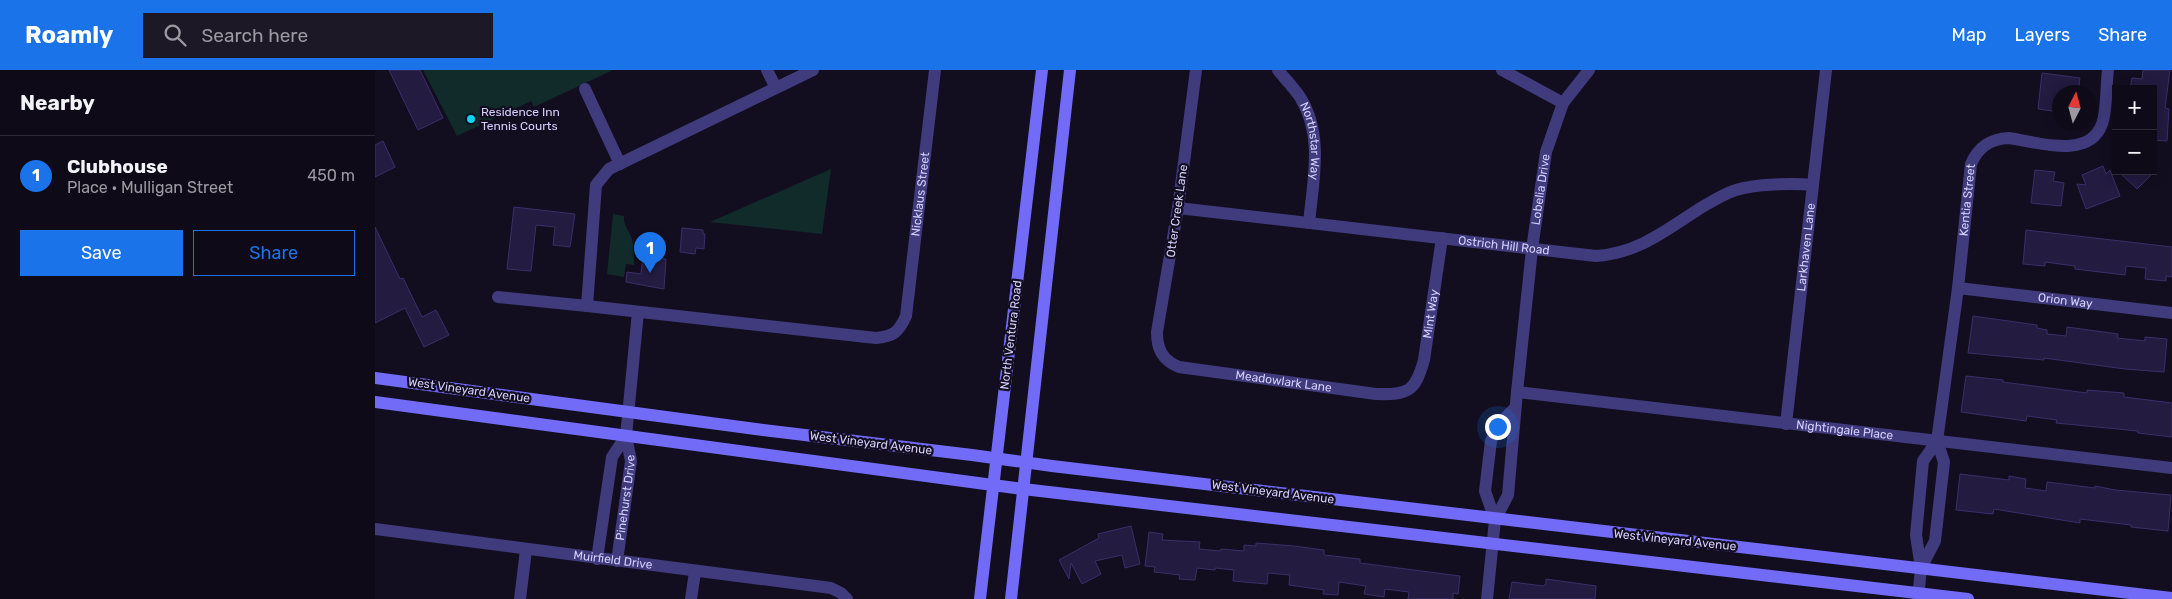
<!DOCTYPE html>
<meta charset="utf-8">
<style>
body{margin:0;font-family:Rubik,sans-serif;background:#1c1825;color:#f1f3f6}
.controls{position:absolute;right:15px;top:15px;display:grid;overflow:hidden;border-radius:0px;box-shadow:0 2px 12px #0003}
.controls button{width:45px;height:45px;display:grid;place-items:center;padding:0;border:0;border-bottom:1px solid #2e2b37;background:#0e0a18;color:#f1f3f6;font:25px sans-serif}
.compass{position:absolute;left:1677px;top:15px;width:45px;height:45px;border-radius:50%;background:#0e0a18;box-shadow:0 2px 12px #0003;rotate:6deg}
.you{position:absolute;left:1122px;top:356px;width:18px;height:18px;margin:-12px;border:4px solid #fff;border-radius:50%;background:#1a73e8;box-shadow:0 0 0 8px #1a73e833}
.badge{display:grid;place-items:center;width:32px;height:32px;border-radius:50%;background:#1a73e8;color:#fff;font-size:16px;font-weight:700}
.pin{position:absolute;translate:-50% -41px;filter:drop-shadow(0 1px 2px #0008)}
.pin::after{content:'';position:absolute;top:26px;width:18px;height:15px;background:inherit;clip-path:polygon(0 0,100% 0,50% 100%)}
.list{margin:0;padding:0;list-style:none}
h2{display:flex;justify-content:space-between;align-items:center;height:65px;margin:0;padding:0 20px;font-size:21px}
h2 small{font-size:16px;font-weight:400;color:#9b9aa2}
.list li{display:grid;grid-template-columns:32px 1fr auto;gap:15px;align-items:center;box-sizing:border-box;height:80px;padding:0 20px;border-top:1px solid #2e2b37}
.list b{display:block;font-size:19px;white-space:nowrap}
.list p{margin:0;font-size:16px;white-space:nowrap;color:#9b9aa2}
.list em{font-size:16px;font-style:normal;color:#9b9aa2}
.actions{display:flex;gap:10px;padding:15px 20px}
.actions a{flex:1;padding:11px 0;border:1px solid #1a73e8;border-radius:0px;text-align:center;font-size:18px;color:#1a73e8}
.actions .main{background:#1a73e8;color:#fff}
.icon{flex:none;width:28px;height:28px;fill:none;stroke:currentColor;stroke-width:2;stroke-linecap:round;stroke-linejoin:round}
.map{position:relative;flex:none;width:1797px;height:529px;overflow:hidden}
header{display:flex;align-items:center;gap:30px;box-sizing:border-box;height:70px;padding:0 25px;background:#1a73e8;color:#fff}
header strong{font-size:24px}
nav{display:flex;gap:28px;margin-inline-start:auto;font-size:18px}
.search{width:350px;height:45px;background:#1c1825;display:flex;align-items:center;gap:12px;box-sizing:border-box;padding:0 18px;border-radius:0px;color:#9b9aa2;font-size:19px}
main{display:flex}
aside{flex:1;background:#0e0a18}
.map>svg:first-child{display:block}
.green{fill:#112a2a}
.building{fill:#231b40;stroke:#3c2e6b}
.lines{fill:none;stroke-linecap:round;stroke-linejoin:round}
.street{stroke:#3f3b7d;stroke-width:12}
.secondary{stroke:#726bf8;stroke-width:12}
.poi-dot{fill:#0bd2ee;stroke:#120e20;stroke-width:2}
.labels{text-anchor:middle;stroke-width:4.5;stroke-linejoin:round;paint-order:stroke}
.poi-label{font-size:12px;fill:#d6d0fd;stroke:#120e20;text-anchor:start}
.street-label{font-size:12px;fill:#d6d0fd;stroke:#120e20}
</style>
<header>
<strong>Roamly</strong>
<div class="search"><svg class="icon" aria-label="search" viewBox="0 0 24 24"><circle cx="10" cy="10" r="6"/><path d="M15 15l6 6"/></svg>Search here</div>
<nav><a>Map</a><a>Layers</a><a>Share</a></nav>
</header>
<main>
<aside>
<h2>Nearby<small></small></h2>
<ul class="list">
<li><span class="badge">1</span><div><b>Clubhouse</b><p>Place · Mulligan Street</p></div><em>450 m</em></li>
</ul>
<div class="actions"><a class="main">Save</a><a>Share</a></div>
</aside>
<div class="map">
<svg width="1797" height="529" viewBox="0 0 1797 529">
<rect width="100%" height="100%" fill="#120e20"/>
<!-- green -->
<g class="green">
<path d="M 48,0 L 238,0 L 159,37 L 156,31 L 82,66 Z"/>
<path d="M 456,99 L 447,164 L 335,152 Z"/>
<path d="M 238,144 L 249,146 C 248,155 254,160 257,169 C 259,178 259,186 259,195 L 251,194 L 249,207 L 232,204 Z"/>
</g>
<!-- building -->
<g class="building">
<path d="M 14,0 L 45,0 L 68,48 L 43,60 Z"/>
<path d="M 1768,0 L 1795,0 L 1790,38 L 1794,39 L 1792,71 L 1778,70 L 1778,19 L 1755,19 L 1757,8 L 1767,9 Z"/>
<path d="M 1667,3 L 1705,8 L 1703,22 L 1684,22 L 1684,42 L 1663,39 Z"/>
<path d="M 8,71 L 20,97 L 0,107 L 0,75 Z"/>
<path d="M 1728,96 L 1731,104 L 1735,100 L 1745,126 L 1711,139 L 1702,114 L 1711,115 L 1707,105 Z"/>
<path d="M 1660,100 L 1680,102 L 1678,111 L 1689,113 L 1686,136 L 1656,133 Z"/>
<path d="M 1743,101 L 1780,101 L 1762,119 Z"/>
<path d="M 139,137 L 200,144 L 195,177 L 178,175 L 180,157 L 161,155 L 156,201 L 132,199 Z"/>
<path d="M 0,157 L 25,209 L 28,208 L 47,247 L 61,240 L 74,265 L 49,277 L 30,238 L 0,253 Z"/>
<path d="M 307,158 L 328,160 L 328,164 L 330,164 L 329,179 L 321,178 L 320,184 L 305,182 Z"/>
<path d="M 1651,160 L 1797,177 L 1797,207 L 1791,206 L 1791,211 L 1770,209 L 1771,198 L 1751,196 L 1750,205 L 1700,199 L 1700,196 L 1670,192 L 1670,196 L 1648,194 Z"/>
<path d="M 268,187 L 291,189 L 289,219 L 251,212 L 252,202 L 266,204 Z"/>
<path d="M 1598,246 L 1662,255 L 1662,258 L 1672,260 L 1672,264 L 1691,266 L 1692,257 L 1743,264 L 1742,268 L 1770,271 L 1770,267 L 1792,269 L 1789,302 L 1750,299 L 1669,288 L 1669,290 L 1593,283 Z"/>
<path d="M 1591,306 L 1628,310 L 1628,312 L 1712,323 L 1712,320 L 1749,323 L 1749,327 L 1797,333 L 1797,367 L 1763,363 L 1763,361 L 1681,353 L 1682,350 L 1652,346 L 1651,351 L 1586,342 Z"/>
<path d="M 1585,404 L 1634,410 L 1634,406 L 1651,409 L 1650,418 L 1671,421 L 1672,412 L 1720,418 L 1720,416 L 1740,420 L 1796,425 L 1793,461 L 1756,457 L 1756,455 L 1705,449 L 1705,453 L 1619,439 L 1618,444 L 1581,440 Z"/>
<path d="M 756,456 L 765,494 L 750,498 L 747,485 L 720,491 L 726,504 L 707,514 L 696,493 L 694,509 L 684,490 L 724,468 L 723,464 Z"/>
<path d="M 774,462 L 788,464 L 787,470 L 825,472 L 824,479 L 845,481 L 846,479 L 869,481 L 869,475 L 881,476 L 881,473 L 919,476 L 949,480 L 949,485 L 985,489 L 985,493 L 1085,506 L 1083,524 L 1078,523 L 1078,529 L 1033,529 L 1034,522 L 1010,519 L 1009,527 L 989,524 L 991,516 L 964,512 L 963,525 L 948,524 L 949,520 L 914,515 L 915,505 L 893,503 L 892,514 L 858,511 L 859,500 L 840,498 L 840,500 L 822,498 L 820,510 L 804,509 L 805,505 L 779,502 L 780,497 L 770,496 Z"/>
<path d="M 1171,509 L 1221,516 L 1220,529 L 1134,529 L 1137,512 L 1168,516 L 1171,514 Z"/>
</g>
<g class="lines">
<!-- street -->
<g class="street">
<path d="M 392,0 L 401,18"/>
<path id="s1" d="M 438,0 L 234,99 L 221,115 L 212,236 L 501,268 C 519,266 523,263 531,246 L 560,0"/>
<path id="s2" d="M 821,0 L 803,138 L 782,262 C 782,279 787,290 804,297 L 1001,324 C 1033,325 1040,322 1049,290 L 1067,168"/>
<path id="s3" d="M 903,0 C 910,9 919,18 925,27 C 949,65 938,111 934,153"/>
<path d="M 1127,0 L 1188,33"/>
<path d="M 210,19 L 245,94"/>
<path id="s4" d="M 803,138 L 1221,186 C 1263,183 1290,161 1324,139 C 1336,132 1348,124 1361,120 C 1379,114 1419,113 1438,115"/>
<path id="s5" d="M 1583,218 L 1797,243"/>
<path d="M 123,227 L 212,236"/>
<path id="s6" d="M 1142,322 L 1797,398"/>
<path id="s7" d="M 1411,354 L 1451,0"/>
<path d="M 1120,450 L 1110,421 L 1116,371 L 1124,354 L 1140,338"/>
<path id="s8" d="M 0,459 L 456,518 L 466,523 L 472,529"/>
<path d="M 222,489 L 237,387 L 251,366"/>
<path id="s9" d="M 242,491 L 256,391 L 251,366 L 263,242"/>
<path id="s10" d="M 1546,498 L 1560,471 L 1569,392 L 1562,371 L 1583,218 L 1596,94 C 1603,77 1615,69 1634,68 C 1662,72 1714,90 1727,54 C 1732,41 1731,14 1733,0"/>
<path d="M 145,529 L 151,480"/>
<path d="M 316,529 L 320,502"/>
<path id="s11" d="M 1112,529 L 1120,450 L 1133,425 L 1142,322 L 1157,179 L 1171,82 L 1188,33 L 1214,0"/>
<path d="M 1543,529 L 1546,498 L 1541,465 L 1548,391 L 1562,371"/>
</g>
<!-- secondary -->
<g class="secondary">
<path d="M 0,308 L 388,360 L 597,385 L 677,396 L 1797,528"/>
<path d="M 0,332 L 648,419 L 1593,529"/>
<path d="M 605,529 L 667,0"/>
<path d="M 636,529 L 695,0"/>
</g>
</g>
<!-- markers -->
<circle class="poi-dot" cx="96" cy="49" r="5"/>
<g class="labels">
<!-- poi labels -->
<g class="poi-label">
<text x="106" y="46">Residence Inn<tspan x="106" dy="14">Tennis Courts</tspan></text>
</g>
<!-- street labels -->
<g class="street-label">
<text dy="4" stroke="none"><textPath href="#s3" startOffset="81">Northstar Way</textPath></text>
<text dy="4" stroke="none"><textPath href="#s11" startOffset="415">Lobelia Drive</textPath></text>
<text dy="4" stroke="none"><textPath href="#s1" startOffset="822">Nicklaus Street</textPath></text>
<text dy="4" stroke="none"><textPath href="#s10" startOffset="375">Kentia Street</textPath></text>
<text transform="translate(802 141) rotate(-82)" y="4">Otter Creek Lane</text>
<text dy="4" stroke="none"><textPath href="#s4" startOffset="328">Ostrich Hill Road</textPath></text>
<text dy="4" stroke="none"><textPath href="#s7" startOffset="178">Larkhaven Lane</textPath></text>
<text dy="4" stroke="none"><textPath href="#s5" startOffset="108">Orion Way</textPath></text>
<text dy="4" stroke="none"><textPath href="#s2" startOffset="622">Mint Way</textPath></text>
<text transform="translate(636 265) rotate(-83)" y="4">North Ventura Road</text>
<text dy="4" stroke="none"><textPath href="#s2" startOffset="415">Meadowlark Lane</textPath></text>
<text transform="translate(94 320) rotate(8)" y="4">West Vineyard Avenue</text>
<text dy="4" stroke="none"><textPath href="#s6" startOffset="330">Nightingale Place</textPath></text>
<text transform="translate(496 373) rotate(7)" y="4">West Vineyard Avenue</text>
<text transform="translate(898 422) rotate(7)" y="4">West Vineyard Avenue</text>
<text dy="4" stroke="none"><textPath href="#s9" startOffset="64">Pinehurst Drive</textPath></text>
<text transform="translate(1300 470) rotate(6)" y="4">West Vineyard Avenue</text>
<text dy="4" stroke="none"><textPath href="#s8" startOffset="240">Muirfield Drive</textPath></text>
</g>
</g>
</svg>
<div class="controls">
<button>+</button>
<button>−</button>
</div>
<svg class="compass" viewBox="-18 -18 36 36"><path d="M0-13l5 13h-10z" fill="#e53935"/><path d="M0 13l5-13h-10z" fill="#9b9aa2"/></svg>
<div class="you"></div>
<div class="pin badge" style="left:275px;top:203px">1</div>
</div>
</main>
